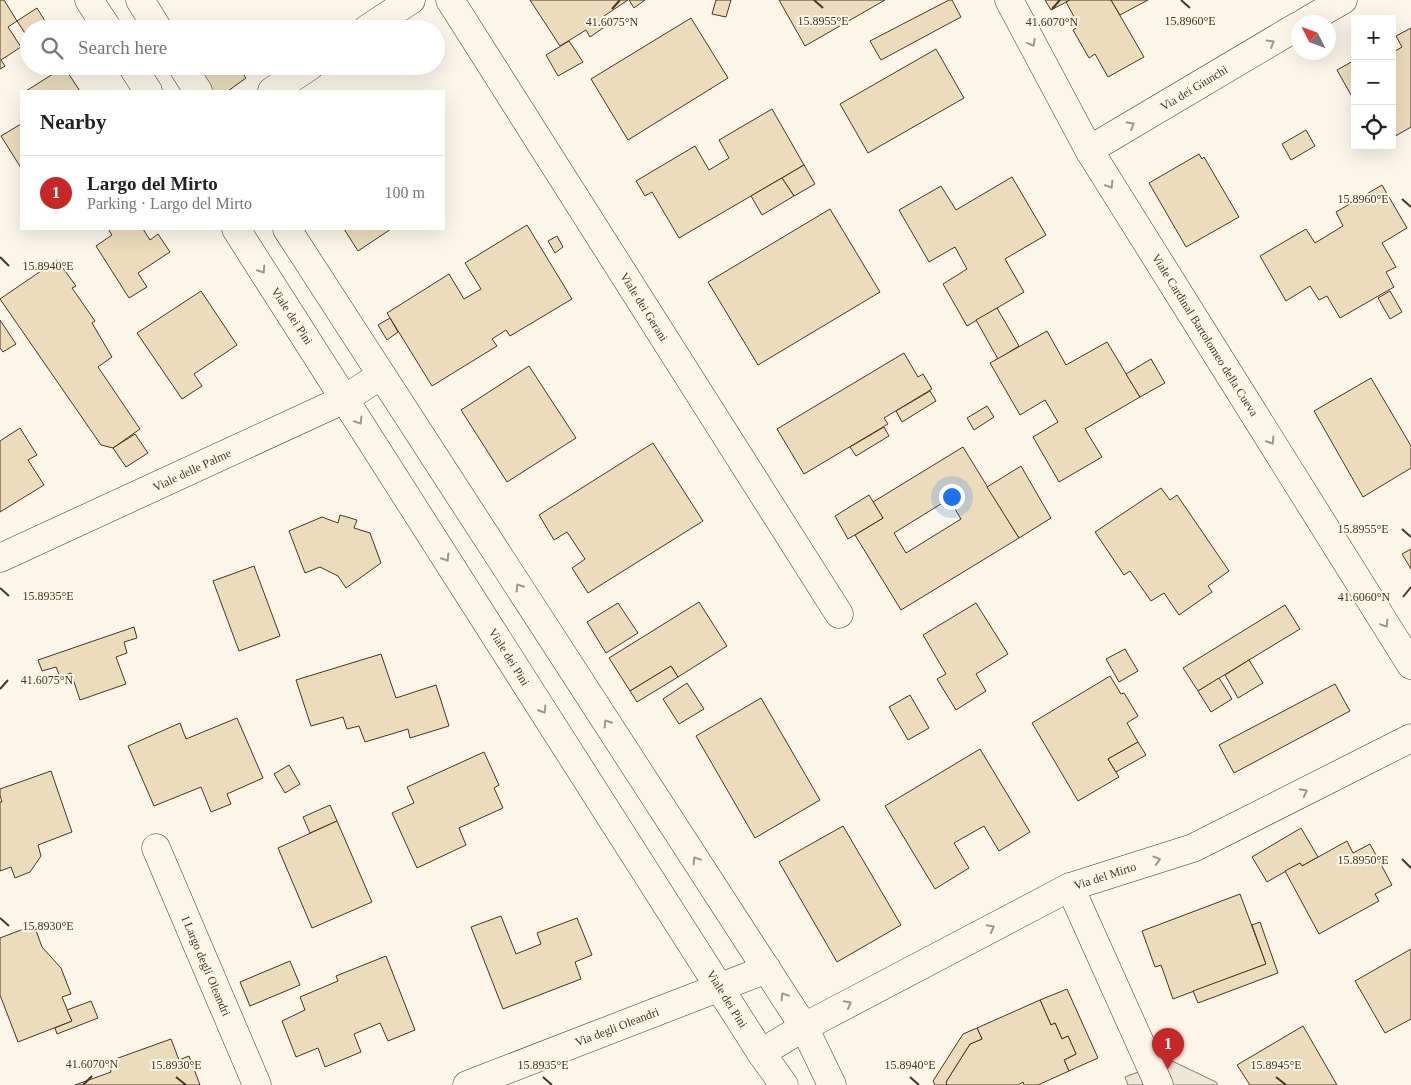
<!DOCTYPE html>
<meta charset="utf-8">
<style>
body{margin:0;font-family:Georgia,serif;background:#f2f2f2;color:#222}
.controls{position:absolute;right:15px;top:15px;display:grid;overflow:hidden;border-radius:0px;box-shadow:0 5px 20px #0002}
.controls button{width:45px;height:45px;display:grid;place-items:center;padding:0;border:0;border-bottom:1px solid #e0e0e0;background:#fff;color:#222;font:25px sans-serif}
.compass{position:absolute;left:1291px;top:15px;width:45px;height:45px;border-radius:50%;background:#fff;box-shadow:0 5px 20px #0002;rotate:312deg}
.you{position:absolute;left:951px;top:496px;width:18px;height:18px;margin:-12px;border:4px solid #fff;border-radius:50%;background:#1a73e8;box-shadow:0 0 0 8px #1a73e833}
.badge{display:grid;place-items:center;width:32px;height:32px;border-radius:50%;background:#c62828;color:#fff;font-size:16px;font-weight:700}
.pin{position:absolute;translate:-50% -41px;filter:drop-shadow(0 1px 2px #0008)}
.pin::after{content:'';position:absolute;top:26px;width:18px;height:15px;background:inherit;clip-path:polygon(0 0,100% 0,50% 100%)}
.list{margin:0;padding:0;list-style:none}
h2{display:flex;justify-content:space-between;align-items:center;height:65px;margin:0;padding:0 20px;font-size:21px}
h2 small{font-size:16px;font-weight:400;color:#767676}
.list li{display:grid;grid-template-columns:32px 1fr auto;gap:15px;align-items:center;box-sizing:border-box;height:75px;padding:0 20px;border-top:1px solid #e0e0e0}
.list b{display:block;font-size:19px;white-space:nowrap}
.list p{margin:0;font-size:16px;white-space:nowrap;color:#767676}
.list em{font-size:16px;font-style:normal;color:#767676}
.icon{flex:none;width:28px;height:28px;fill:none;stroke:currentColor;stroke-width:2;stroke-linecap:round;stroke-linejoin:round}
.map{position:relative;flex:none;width:1411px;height:1085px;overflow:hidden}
.search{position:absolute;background:#fff;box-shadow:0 5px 20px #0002;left:20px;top:20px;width:425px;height:55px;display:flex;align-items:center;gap:12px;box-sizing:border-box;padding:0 18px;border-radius:28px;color:#767676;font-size:19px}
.panel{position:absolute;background:#fff;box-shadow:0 5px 20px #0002;left:20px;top:90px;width:425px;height:140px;border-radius:0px}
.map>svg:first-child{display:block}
.parking{fill:#ede7d9;stroke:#887966}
.building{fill:#ecdcbc;stroke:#4a3520;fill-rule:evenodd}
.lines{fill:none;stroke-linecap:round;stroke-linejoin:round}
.minor-casing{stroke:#4a3520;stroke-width:29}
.minor{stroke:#fbf6e9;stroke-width:28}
.oneway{stroke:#a29684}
.ticks{fill:none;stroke:#4a3520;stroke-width:2}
.labels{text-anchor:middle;stroke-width:4;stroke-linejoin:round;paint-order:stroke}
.street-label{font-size:12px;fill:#4a3520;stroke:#fbf6e9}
.ticks-label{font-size:12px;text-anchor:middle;fill:#4a3520;stroke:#fbf6e9;stroke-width:4;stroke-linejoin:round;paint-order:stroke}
</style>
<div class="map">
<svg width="1411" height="1085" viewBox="0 0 1411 1085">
<rect width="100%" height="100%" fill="#fbf6e9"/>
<!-- parking -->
<path class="parking" d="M 1170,1060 L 1216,1082 L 1218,1085 L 1128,1085 L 1125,1077 Z"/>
<!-- building -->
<g class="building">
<path d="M 0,0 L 4,0 L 17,21 L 8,27 L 21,47 L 1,60 L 5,66 L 0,69 Z"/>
<path d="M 530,0 L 628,0 L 604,16 L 609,24 L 590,37 L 586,30 L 560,46 Z"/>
<path d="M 629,0 L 645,0 L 634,8 Z"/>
<path d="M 716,0 L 731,0 L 726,17 L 712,14 Z"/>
<path d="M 779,0 L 885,0 L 805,46 Z"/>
<path d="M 949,0 L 952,0 L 961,17 L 881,60 L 870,41 Z"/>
<path d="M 1045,0 L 1070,0 L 1051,10 Z"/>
<path d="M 1070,0 L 1111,0 L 1144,57 L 1108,77 L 1095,54 L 1089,58 L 1073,30 L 1079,26 L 1066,2 Z"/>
<path d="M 1111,0 L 1148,0 L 1120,15 Z"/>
<path d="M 37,8 L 50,29 L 29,29 L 29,39 L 17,21 Z"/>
<path d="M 691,18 L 728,78 L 628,140 L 591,79 Z"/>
<path d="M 1411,28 L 1411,127 L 1392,138 L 1392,53 L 1402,47 L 1396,36 Z"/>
<path d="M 569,41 L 583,62 L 558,76 L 546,55 Z"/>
<path d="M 936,49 L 964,98 L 868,153 L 840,104 Z"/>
<path d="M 1355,60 L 1355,102 L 1337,70 Z"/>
<path d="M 184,66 L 238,66 L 246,78 L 228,91 L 201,91 Z"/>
<path d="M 64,67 L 80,91 L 26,91 Z"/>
<path d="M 772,109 L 804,165 L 679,238 L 652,192 L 645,196 L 636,181 L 695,146 L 709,170 L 729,158 L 719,140 Z"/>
<path d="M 21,124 L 21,168 L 1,136 Z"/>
<path d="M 1306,130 L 1315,146 L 1291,160 L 1282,144 Z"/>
<path d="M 1199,154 L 1202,159 L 1204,157 L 1239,217 L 1186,247 L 1149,183 Z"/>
<path d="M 804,165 L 815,184 L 794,196 L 782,178 Z"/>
<path d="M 1012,177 L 1046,235 L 1005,259 L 1024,292 L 967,326 L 943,284 L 967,269 L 955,247 L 929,262 L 899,210 L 941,186 L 956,210 Z"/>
<path d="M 782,178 L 794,196 L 762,215 L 751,196 Z"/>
<path d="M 1382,185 L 1407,228 L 1382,243 L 1396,267 L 1386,272 L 1394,287 L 1340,318 L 1327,296 L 1319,300 L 1310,286 L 1286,301 L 1260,256 L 1306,229 L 1315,243 L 1343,226 L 1336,212 Z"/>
<path d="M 830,209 L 880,292 L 758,365 L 708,282 Z"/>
<path d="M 527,225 L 572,299 L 510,336 L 506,330 L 492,339 L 497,346 L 432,386 L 387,313 L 449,274 L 464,299 L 481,289 L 465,263 Z"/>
<path d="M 108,229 L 143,229 L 150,240 L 158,234 L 170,252 L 138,273 L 147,287 L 129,298 L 96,246 L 112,235 Z"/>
<path d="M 344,229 L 391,229 L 358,251 Z"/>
<path d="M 557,236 L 563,247 L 555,253 L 548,241 Z"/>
<path d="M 57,260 L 76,286 L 72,288 L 95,321 L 92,323 L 112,357 L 98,367 L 140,429 L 113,448 L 101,445 L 0,299 Z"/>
<path d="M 201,291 L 237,345 L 194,374 L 202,386 L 182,399 L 137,333 Z"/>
<path d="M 1390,291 L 1402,312 L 1390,319 L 1378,298 Z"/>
<path d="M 997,308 L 1019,346 L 998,359 L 976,320 Z"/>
<path d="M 390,318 L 398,332 L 387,340 L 378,325 Z"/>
<path d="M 0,320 L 16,344 L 3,352 L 0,348 Z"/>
<path d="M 1047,331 L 1066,365 L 1107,342 L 1140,397 L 1085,429 L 1102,457 L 1059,482 L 1033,437 L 1058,422 L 1045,400 L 1020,415 L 990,363 Z"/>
<path d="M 904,353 L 918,377 L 923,374 L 932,389 L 884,418 L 888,424 L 804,474 L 777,429 Z"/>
<path d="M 1151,359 L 1165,383 L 1140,397 L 1126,374 Z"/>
<path d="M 529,366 L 576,438 L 507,482 L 461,410 Z"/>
<path d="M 1371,378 L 1411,446 L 1411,468 L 1363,497 L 1314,411 Z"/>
<path d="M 930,391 L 936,401 L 902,422 L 896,411 Z"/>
<path d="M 987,406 L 994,417 L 974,430 L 967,418 Z"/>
<path d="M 884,427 L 889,436 L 856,456 L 850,447 Z"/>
<path d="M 20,428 L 37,455 L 28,460 L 44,485 L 0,512 L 0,441 Z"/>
<path d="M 135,434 L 148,453 L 126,467 L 113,448 Z"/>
<path d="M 653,443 L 703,521 L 588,593 L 572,568 L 585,559 L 567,532 L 554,540 L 539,515 Z"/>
<path d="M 963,447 L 1019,538 L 901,610 L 855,535 L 883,518 L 873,502 ZM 949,499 L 961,519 L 906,553 L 894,533 Z"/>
<path d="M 1021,466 L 1051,518 L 1019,538 L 987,487 Z"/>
<path d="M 1161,488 L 1170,500 L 1177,495 L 1229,571 L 1208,586 L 1212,592 L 1179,615 L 1164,593 L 1151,601 L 1130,571 L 1124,575 L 1095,532 Z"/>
<path d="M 869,495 L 883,518 L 848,539 L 835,516 Z"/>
<path d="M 340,515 L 357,520 L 354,528 L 370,533 L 381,563 L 346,588 L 338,576 L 320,567 L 305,573 L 289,531 L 322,517 L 338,523 Z"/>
<path d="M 1411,549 L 1411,569 L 1402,554 Z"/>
<path d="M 254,566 L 280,636 L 239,651 L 213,581 Z"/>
<path d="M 699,602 L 727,646 L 678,677 L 671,666 L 630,691 L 609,658 Z"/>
<path d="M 618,603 L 638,633 L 606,653 L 587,622 Z"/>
<path d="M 976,603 L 1008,654 L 976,674 L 986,691 L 956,710 L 937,679 L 946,674 L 923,635 Z"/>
<path d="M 1285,605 L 1300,629 L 1198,691 L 1183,668 Z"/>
<path d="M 134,627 L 137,638 L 124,642 L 127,653 L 116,657 L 126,684 L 80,700 L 71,673 L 60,677 L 56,667 L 42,671 L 38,660 Z"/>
<path d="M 1125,649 L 1138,671 L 1119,682 L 1106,659 Z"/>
<path d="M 381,654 L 396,698 L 436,685 L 449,726 L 410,738 L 408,729 L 365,742 L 359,726 L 347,729 L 343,717 L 311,726 L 296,680 Z"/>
<path d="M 1249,660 L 1263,683 L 1238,698 L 1225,675 Z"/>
<path d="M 671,666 L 678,677 L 637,702 L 630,691 Z"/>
<path d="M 1110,676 L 1121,694 L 1124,693 L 1138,716 L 1127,723 L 1138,742 L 1108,759 L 1119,777 L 1078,801 L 1032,723 Z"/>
<path d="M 1219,678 L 1232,699 L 1211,712 L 1198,691 Z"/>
<path d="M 687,683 L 704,709 L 679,724 L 663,699 Z"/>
<path d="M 1335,684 L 1350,711 L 1234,773 L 1219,745 Z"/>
<path d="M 910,695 L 929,728 L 908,740 L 889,707 Z"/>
<path d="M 761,698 L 820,800 L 755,838 L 696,736 Z"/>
<path d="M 237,718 L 263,778 L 227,794 L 231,804 L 211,812 L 201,787 L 154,806 L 128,746 L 180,723 L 186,739 Z"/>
<path d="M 1138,742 L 1146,755 L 1116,772 L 1108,759 Z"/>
<path d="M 980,749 L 1030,832 L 999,851 L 984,826 L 954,843 L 969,868 L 935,889 L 885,806 Z"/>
<path d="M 484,752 L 499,785 L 494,788 L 503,808 L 459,828 L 466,845 L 417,868 L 392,813 L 414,803 L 407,787 Z"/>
<path d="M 289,765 L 300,784 L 285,793 L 274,774 Z"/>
<path d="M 51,771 L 72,832 L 38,845 L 41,856 L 30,872 L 15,878 L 11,867 L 0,871 L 0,802 L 2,802 L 0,795 L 0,789 Z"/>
<path d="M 330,805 L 337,821 L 310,833 L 303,817 Z"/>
<path d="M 337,821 L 372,902 L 312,928 L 278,848 Z"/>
<path d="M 843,826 L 901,925 L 837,962 L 779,862 Z"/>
<path d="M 1301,828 L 1318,857 L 1302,866 L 1300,863 L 1267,882 L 1252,857 Z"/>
<path d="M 1347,841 L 1353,853 L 1370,844 L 1392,885 L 1375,894 L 1379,901 L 1319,934 L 1285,871 L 1300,863 L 1302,866 Z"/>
<path d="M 1240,894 L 1266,964 L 1173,999 L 1161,965 L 1155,967 L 1142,931 Z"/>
<path d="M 501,916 L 516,954 L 541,944 L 537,933 L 577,918 L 592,955 L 575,962 L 581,979 L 503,1009 L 471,927 Z"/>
<path d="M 1260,922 L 1278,973 L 1198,1003 L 1193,991 L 1266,964 L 1252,925 Z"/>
<path d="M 34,925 L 42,947 L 61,968 L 71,994 L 62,997 L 72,1021 L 18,1042 L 0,995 L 0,938 Z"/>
<path d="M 1411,949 L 1411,1019 L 1385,1033 L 1355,981 Z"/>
<path d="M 386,956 L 415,1030 L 388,1041 L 380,1023 L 354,1034 L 361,1052 L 325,1067 L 318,1048 L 296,1057 L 282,1021 L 305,1010 L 300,997 L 338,981 L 336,976 Z"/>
<path d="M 290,961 L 300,985 L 250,1006 L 240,982 Z"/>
<path d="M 1067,989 L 1098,1058 L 1069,1071 L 1064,1060 L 1076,1054 L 1068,1036 L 1062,1039 L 1055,1023 L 1051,1025 L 1040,1000 Z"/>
<path d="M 1040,1000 L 1051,1025 L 1055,1023 L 1062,1039 L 1068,1036 L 1076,1054 L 1064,1060 L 1069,1071 L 1038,1085 L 1024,1085 L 1023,1082 L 1018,1085 L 947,1085 L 946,1082 L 970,1044 L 982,1039 L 977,1028 Z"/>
<path d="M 91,1001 L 98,1018 L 57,1034 L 55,1028 L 72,1021 L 67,1010 Z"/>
<path d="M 1303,1026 L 1337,1085 L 1250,1085 L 1237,1065 Z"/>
<path d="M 977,1028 L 982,1039 L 970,1044 L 946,1082 L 947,1085 L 935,1085 L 933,1081 L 963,1034 Z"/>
<path d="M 171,1039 L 179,1060 L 189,1056 L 200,1085 L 75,1085 L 111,1072 L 107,1062 Z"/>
</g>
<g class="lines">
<!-- minor casing -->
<g class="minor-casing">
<g id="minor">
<path d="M 89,0 L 108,29"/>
<path d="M 140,0 L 158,29"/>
<path d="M 450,0 L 839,614"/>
<path d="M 1009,0 L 1089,150 L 1411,665"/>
<path d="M 1305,22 L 1343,0"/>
<path d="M 367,29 L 411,0"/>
<path d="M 132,66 L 148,91"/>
<path d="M 182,66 L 198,91"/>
<path d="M 272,91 L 310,66"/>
<path d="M 1089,150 L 1298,26"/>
<path d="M 236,229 L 761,1053 L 784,1085"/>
<path d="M 287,229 L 804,1027 L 832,1085"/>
<path d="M 0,558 L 345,399 L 381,375"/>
<path d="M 156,848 L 257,1085"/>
<path d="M 1070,887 L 1159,1085"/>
<path d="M 761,1053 L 804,1027 L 1070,887 L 1193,848 L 1411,738"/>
<path d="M 467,1085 L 767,969"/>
</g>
</g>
<!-- minor -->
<use href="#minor" class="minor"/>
</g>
<!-- one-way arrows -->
<defs><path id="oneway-chevron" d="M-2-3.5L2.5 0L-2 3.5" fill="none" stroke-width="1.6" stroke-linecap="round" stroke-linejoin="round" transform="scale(1.25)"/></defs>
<g class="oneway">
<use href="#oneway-chevron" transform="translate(1032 43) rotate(62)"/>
<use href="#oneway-chevron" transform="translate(1271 43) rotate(-31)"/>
<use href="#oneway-chevron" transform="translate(1131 125) rotate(-31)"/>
<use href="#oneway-chevron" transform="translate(1110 185) rotate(58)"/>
<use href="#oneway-chevron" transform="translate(262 270) rotate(57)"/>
<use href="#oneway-chevron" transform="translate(359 421) rotate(58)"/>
<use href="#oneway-chevron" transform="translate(1271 441) rotate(58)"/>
<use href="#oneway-chevron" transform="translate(446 558) rotate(58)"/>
<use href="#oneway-chevron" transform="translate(519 587) rotate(-123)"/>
<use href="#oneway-chevron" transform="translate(1385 624) rotate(58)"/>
<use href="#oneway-chevron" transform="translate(543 710) rotate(58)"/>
<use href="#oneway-chevron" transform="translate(607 723) rotate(-123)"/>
<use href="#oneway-chevron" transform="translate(1304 792) rotate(-27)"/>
<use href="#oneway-chevron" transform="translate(696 860) rotate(-123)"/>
<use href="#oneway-chevron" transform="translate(1157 860) rotate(-17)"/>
<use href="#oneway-chevron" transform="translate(991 928) rotate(-28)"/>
<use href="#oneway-chevron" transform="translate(784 996) rotate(-123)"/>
<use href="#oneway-chevron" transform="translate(848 1004) rotate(-28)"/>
</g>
<!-- ticks -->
<path class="ticks" d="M 814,0 L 823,8M 1181,0 L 1190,8M 612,9 L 620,0M 1052,9 L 1060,0M 1402,199 L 1411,207M 0,257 L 9,266M 1402,529 L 1411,537M 0,588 L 9,596M 1403,597 L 1411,587M 0,689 L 8,680M 1402,859 L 1411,868M 0,918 L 9,926M 176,1077 L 186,1085M 543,1077 L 552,1085M 910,1077 L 919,1085M 1276,1077 L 1286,1085M 83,1085 L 92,1076"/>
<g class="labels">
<!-- street labels -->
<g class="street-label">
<text transform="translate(1194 88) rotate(-31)" y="4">Via dei Giunchi</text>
<text transform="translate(644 307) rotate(58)" y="4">Viale dei Gerani</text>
<text transform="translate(292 316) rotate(57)" y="4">Viale dei Pini</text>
<text transform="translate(1205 335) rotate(58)" y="4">Viale Cardinal Bartolomeo della Cueva</text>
<text transform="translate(192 470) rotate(-25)" y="4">Viale delle Palme</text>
<text transform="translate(509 657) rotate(58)" y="4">Viale dei Pini</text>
<text transform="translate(1105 876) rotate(-18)" y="4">Via del Mirto</text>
<text transform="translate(206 966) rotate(67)" y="4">I Largo degli Oleandri</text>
<text transform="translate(727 999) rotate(58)" y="4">Viale dei Pini</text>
<text transform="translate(617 1027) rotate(-21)" y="4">Via degli Oleandri</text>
</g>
</g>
<g class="ticks-label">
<text x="823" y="25">15.8955°E</text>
<text x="1190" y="25">15.8960°E</text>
<text x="612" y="26">41.6075°N</text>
<text x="1052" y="26">41.6070°N</text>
<text x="1363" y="203">15.8960°E</text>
<text x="48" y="270">15.8940°E</text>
<text x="1363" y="533">15.8955°E</text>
<text x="48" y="600">15.8935°E</text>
<text x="1364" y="601">41.6060°N</text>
<text x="47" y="684">41.6075°N</text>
<text x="1363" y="864">15.8950°E</text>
<text x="48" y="930">15.8930°E</text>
<text x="92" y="1068">41.6070°N</text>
<text x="176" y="1069">15.8930°E</text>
<text x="543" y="1069">15.8935°E</text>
<text x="910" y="1069">15.8940°E</text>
<text x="1276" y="1069">15.8945°E</text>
</g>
</svg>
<div class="controls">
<button>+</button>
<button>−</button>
<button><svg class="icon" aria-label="locate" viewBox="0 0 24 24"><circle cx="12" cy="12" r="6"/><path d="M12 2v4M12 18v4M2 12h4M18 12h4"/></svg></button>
</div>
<svg class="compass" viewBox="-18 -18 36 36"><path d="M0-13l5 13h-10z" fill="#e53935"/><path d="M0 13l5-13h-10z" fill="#767676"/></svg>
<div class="you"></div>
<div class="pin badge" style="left:1168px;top:1069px">1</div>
<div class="search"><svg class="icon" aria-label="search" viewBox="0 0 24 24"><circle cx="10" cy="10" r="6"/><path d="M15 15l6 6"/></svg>Search here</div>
<section class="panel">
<h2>Nearby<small></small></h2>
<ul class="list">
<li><span class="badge">1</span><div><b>Largo del Mirto</b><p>Parking · Largo del Mirto</p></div><em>100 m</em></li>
</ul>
</section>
</div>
